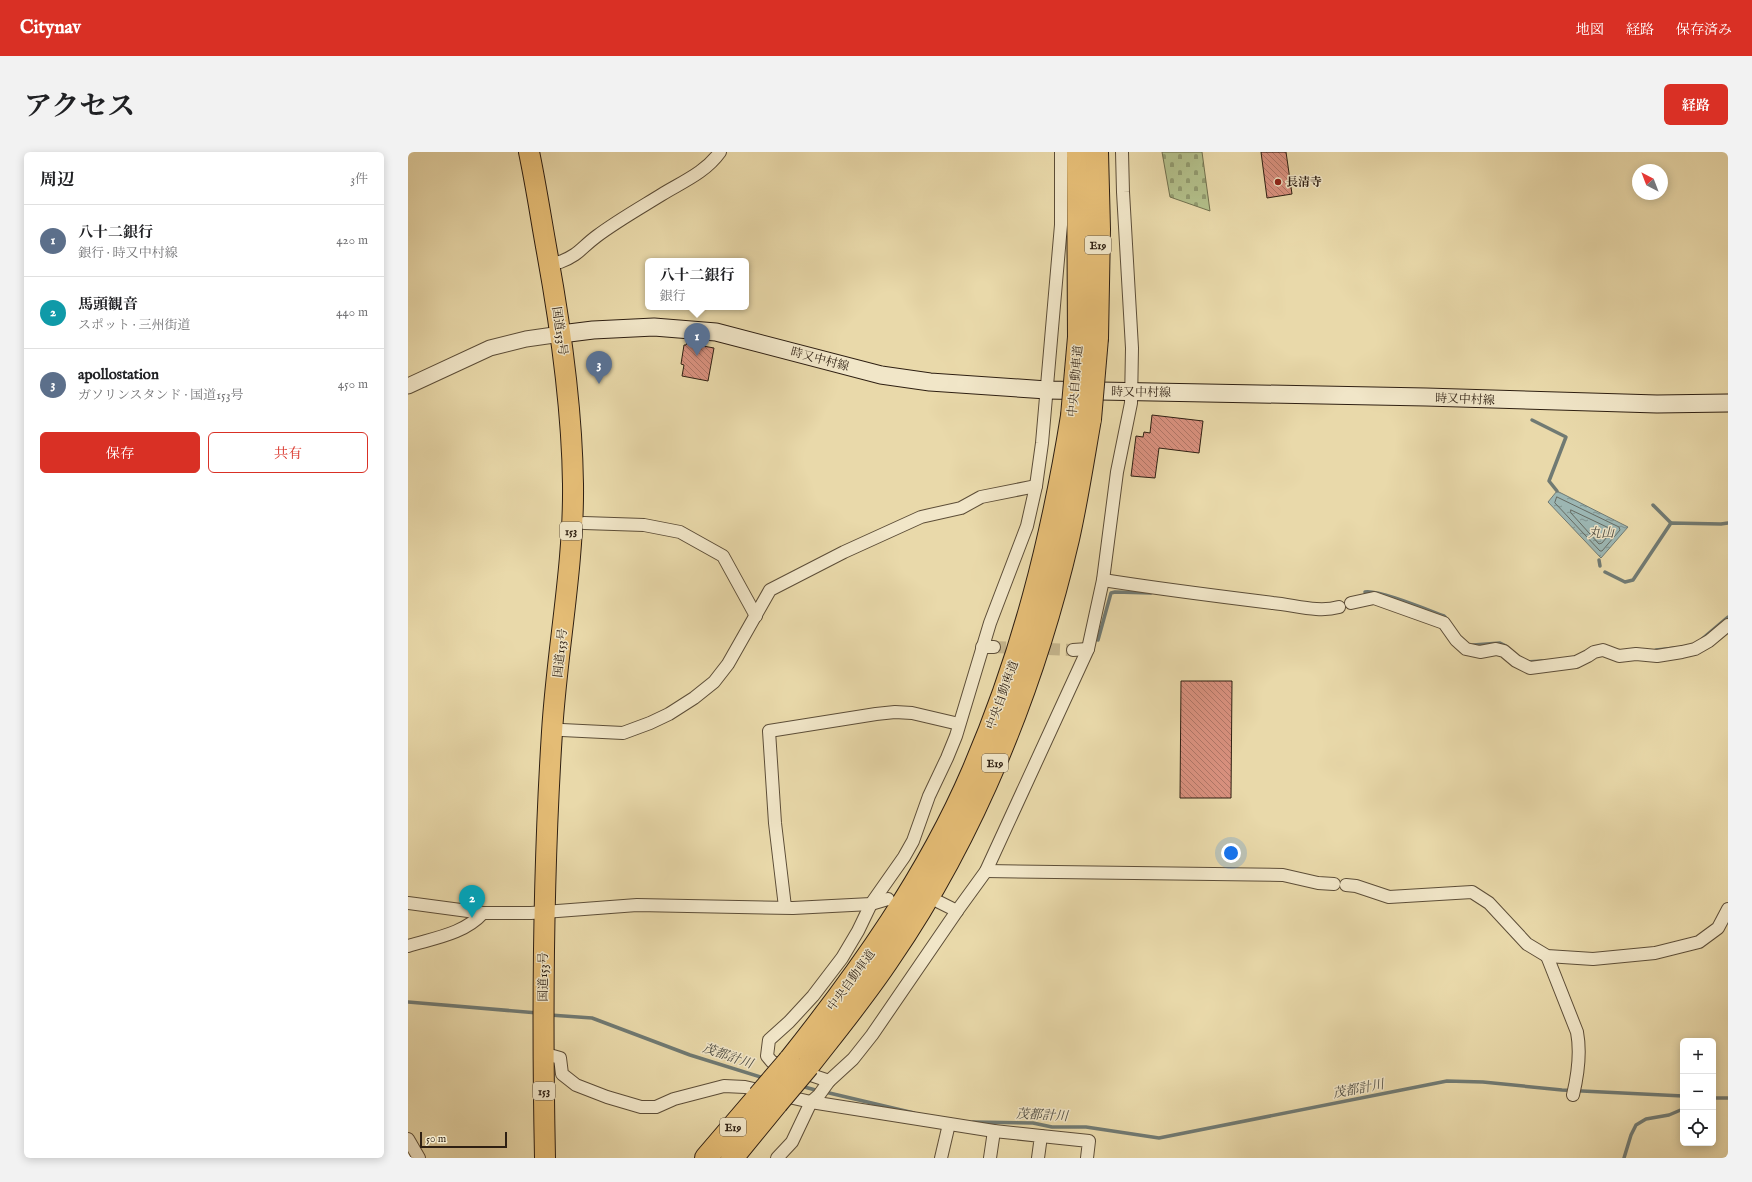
<!DOCTYPE html>
<html lang="ja">
<meta charset="utf-8">
<style>
body{margin:0;font-family:"IM FELL English","Noto Serif JP",serif;background:#f2f2f2;color:#202124}
.controls{position:absolute;right:12px;bottom:12px;display:grid;overflow:hidden;border-radius:6px;box-shadow:0 2px 10px #0003}
.controls button{width:36px;height:36px;display:grid;place-items:center;padding:0;border:0;border-bottom:1px solid #e0e0e0;background:#fff;color:#202124;font:20px sans-serif}
.compass{position:absolute;left:1224px;top:12px;width:36px;height:36px;border-radius:50%;background:#fff;box-shadow:0 2px 10px #0003;rotate:318deg}
.scale{position:absolute;left:12px;bottom:10px;width:87px;box-sizing:border-box;padding-left:4px;border:2px solid #2e1f12;border-top:0;font-size:11px;line-height:14px;white-space:nowrap;color:#2e1f12;-webkit-text-stroke:3px #f1e6c8;paint-order:stroke}
.you{position:absolute;left:823px;top:701px;width:14px;height:14px;margin:-10px;border:3px solid #fff;border-radius:50%;background:#1a73e8;box-shadow:0 0 0 6px #1a73e833}
.badge{display:grid;place-items:center;width:26px;height:26px;border-radius:50%;background:#d93025;color:#fff;font-size:13px;font-weight:700}
.pin{position:absolute;translate:-50% -33px;filter:drop-shadow(0 1px 2px #0008)}
.pin::after{content:'';position:absolute;top:21px;width:14px;height:12px;background:inherit;clip-path:polygon(0 0,100% 0,50% 100%)}
.popup{position:absolute;left:237px;top:106px;width:104px;height:52px;box-sizing:border-box;display:grid;place-content:center;border-radius:6px;background:#fff;filter:drop-shadow(0 1px 3px #0005);font-size:13px;white-space:nowrap;color:#757577}
.popup b{font-size:15px;color:#202124}
.popup::after{content:'';position:absolute;left:50%;top:100%;margin-left:-8px;border:8px solid transparent;border-top-color:#fff}
.list{margin:0;padding:0;list-style:none}
h2{display:flex;justify-content:space-between;align-items:center;height:52px;margin:0;padding:0 16px;font-size:17px}
h2 small{font-size:13px;font-weight:400;color:#757577}
.list li{display:grid;grid-template-columns:26px 1fr auto;gap:12px;align-items:center;box-sizing:border-box;height:72px;padding:0 16px;border-top:1px solid #e0e0e0}
.list b{display:block;font-size:15px;white-space:nowrap}
.list p{margin:0;font-size:13px;white-space:nowrap;color:#757577}
.list em{font-size:13px;font-style:normal;color:#757577}
.actions{display:flex;gap:8px;padding:12px 16px}
.actions a{flex:1;padding:9px 0;border:1px solid #d93025;border-radius:6px;text-align:center;font-size:14px;color:#d93025}
.actions .main{background:#d93025;color:#fff}
.icon{flex:none;width:22px;height:22px;fill:none;stroke:currentColor;stroke-width:2;stroke-linecap:round;stroke-linejoin:round}
.map{position:relative;flex:none;width:1320px;height:1006px;overflow:hidden;border-radius:6px}
header{display:flex;align-items:center;gap:24px;box-sizing:border-box;height:56px;padding:0 20px;background:#d93025;color:#fff}
header strong{font-size:19px}
nav{display:flex;gap:22px;margin-inline-start:auto;font-size:14px}
.intro{display:flex;align-items:center;justify-content:space-between;box-sizing:border-box;height:96px;padding:0 24px}
h1{margin:0;font-size:28px}
.button{padding:10px 18px;border-radius:6px;background:#d93025;color:#fff;font-size:14px;font-weight:700}
main{display:flex;gap:24px;padding:0 24px}
aside{flex:1;background:#fff;border-radius:6px;box-shadow:0 2px 10px #0003}
.map>svg:first-child{display:block}
.cemetery{fill:url(#cemetery-stones);stroke:#70704e}
.water{fill:url(#water-ripples);stroke:#707a73}
.lines{fill:none;stroke-linecap:round;stroke-linejoin:round}
.shore{stroke:#656b63;stroke-width:1}
.stream{stroke:#707a73;stroke-width:3.5}
.building{fill:url(#building-back-hatch);stroke:#2e1f12}
.minor-tunnel{stroke:#c4b48c;stroke-width:12;stroke-dasharray:12 6;stroke-linecap:butt}
.minor-casing{stroke:#5d4e38;stroke-width:14}
.tertiary-casing{stroke:#5d4e38;stroke-width:17}
.secondary-casing{stroke:#2e1f12;stroke-width:19}
.trunk-casing{stroke:#2e1f12;stroke-width:22}
.motorway-casing{stroke:#2e1f12;stroke-width:24}
.minor{stroke:#f1e6c8;stroke-width:12}
.tertiary{stroke:#f1e6c8;stroke-width:15}
.secondary{stroke:#f1e6c8;stroke-width:17}
.trunk{stroke:#e4bc75;stroke-width:20}
.motorway{stroke:#e4bc75;stroke-width:22}
.motorway-bridge-casing{stroke:#2e1f12;stroke-width:24;stroke-linecap:butt}
.motorway-bridge{stroke:#e4bc75;stroke-width:22}
.poi-dot{fill:#8f2418;stroke:#f1e6c8;stroke-width:1.5}
.labels{text-anchor:middle;stroke-width:3;stroke-linejoin:round;paint-order:stroke}
.shield{fill:#f1e6c8;stroke:#685b49;stroke-width:1}
.shield-label{font-size:11px;font-weight:bold;fill:#2e1f12}
.poi-label{font-size:12px;font-weight:bold;fill:#2e1f12;stroke:#f1e6c8;text-anchor:start}
.street-label{font-size:12px;fill:#2e1f12;stroke:#f1e6c8}
.water-label{font-size:13px;font-style:italic;fill:#4f4d43;stroke:#f1e6c8}
</style>
<header>
<strong>Citynav</strong>
<nav><a>地図</a><a>経路</a><a>保存済み</a></nav>
</header>
<div class="intro"><h1>アクセス</h1><a class="button">経路</a></div>
<main>
<aside>
<h2>周辺<small>3件</small></h2>
<ul class="list">
<li><span class="badge" style="background:#5c6f8a">1</span><div><b>八十二銀行</b><p>銀行 · 時又中村線</p></div><em>420 m</em></li>
<li><span class="badge" style="background:#0f9aa8">2</span><div><b>馬頭観音</b><p>スポット · 三州街道</p></div><em>440 m</em></li>
<li><span class="badge" style="background:#5c6f8a">3</span><div><b>apollostation</b><p>ガソリンスタンド · 国道153号</p></div><em>450 m</em></li>
</ul>
<div class="actions"><a class="main">保存</a><a>共有</a></div>
</aside>
<div class="map">
<svg width="1320" height="1006" viewBox="0 0 1320 1006">
<defs>
<pattern id="cemetery-stones" width="16" height="16" patternUnits="userSpaceOnUse"><rect width="16" height="16" fill="#b3c08b"/><path d="M2 7V4a2 2 0 0 1 4 0v3zM10 15v-3a2 2 0 0 1 4 0v3z" fill="#929b70"/></pattern>
<pattern id="water-ripples" width="26" height="14" patternUnits="userSpaceOnUse"><rect width="26" height="14" fill="#9cb7b4"/><path d="M2 4q2-2 4 0t4 0M15 11q2-2 4 0t4 0" fill="none" stroke="#809491"/></pattern>
<pattern id="building-back-hatch" width="6" height="6" patternUnits="userSpaceOnUse"><rect width="6" height="6" fill="#d9917f"/><path d="M-1 5l2 2M0 0l6 6M5-1l2 2" fill="none" stroke="#b07667"/></pattern>
</defs>
<rect width="100%" height="100%" fill="#e9d9aa"/>
<filter id="stains"><feTurbulence type="fractalNoise" baseFrequency=".005" numOctaves="4"/><feColorMatrix values="0 0 0 0 .2 0 0 0 0 .09 0 0 0 0 .02 0 0 0 .5 -.17"/></filter>
<radialGradient id="worn" r=".72"><stop offset=".6" stop-color="#630" stop-opacity="0"/><stop offset="1" stop-color="#630" stop-opacity=".3"/></radialGradient>
<!-- cemetery -->
<path class="cemetery" d="M 754,0 L 794,0 L 802,59 L 762,45 Z"/>
<!-- water -->
<path class="water" d="M 1149,339 L 1220,375 L 1193,406 L 1140,350 Z"/>
<g class="lines">
<!-- shore -->
<g class="shore">
<path d="M 1149,345 L 1211,375 L 1212,378 L 1194,399 L 1192,399 L 1147,351 Z"/>
<path d="M 1163,358 L 1203,377 L 1204,379 L 1194,391 L 1191,392 L 1163,361 Z"/>
</g>
<!-- stream -->
<g class="stream">
<path d="M 1124,268 L 1158,285 L 1141,329 L 1149,339"/>
<path d="M 1245,353 L 1263,371"/>
<path d="M 1191,408 L 1192,414"/>
<path d="M 1197,420 L 1217,430 L 1225,428 L 1263,371 L 1313,372 L 1320,371"/>
<path d="M 957,440 C 969,437 1022,459 1036,464 L 1040,468"/>
<path d="M 1294,487 L 1320,465"/>
<path d="M 690,488 L 703,441 L 707,440 L 743,441"/>
<path d="M 1065,493 L 1092,491 L 1098,494"/>
<path d="M 1248,498 L 1268,496"/>
<path d="M 1118,510 L 1134,509"/>
<path d="M 0,850 L 130,861"/>
<path d="M 142,863 L 184,866 L 282,903 L 356,926"/>
<path d="M 393,934 L 411,939"/>
<path d="M 417,940 L 506,961"/>
<path d="M 1305,946 L 1320,946"/>
<path d="M 565,970 L 625,971 L 644,975 L 678,975 L 751,986 L 1039,929 L 1075,930 L 1154,938 L 1275,944"/>
<path d="M 1216,1006 L 1223,983 L 1228,973 L 1238,967 L 1261,963 L 1275,957"/>
</g>
</g>
<!-- building -->
<g class="building">
<path d="M 853,0 L 878,0 L 884,42 L 859,46 Z"/>
<path d="M 279,191 L 306,196 L 300,229 L 274,224 L 276,213 L 273,212 L 276,193 L 278,193 Z"/>
<path d="M 744,263 L 795,269 L 791,301 L 751,296 L 747,326 L 723,324 L 728,284 L 735,285 L 736,280 L 742,281 Z"/>
<path d="M 773,529 L 824,529 L 823,646 L 772,646 Z"/>
</g>
<g class="lines">
<!-- minor-tunnel -->
<path class="minor-tunnel" d="M 586,495 L 665,498"/>
<!-- minor casing -->
<g class="minor-casing">
<g id="minor">
<path d="M 152,110 C 171,103 174,95 189,84 C 209,69 232,56 253,43 C 274,30 297,21 312,0"/>
<path d="M 176,371 L 236,373 L 272,380 L 315,404 L 348,464"/>
<path d="M 695,428 C 752,437 808,444 865,451 C 887,453 910,461 931,455"/>
<path d="M 943,451 L 966,446 L 1036,471 L 1048,488 L 1058,497 L 1072,500 L 1088,497 L 1096,499 L 1108,509 L 1122,516 L 1168,510 L 1180,504 L 1186,500 L 1195,498 L 1211,504 L 1228,502 L 1249,504 L 1274,500 L 1287,497 L 1301,489 L 1320,473"/>
<path d="M 574,495 L 586,495"/>
<path d="M 665,498 L 680,497"/>
<path d="M 154,578 L 215,581 L 242,571 L 261,562 L 286,546 L 306,530 L 320,512 L 362,438 L 436,400 L 513,365 L 553,356 L 573,345 L 628,334"/>
<path d="M 578,719 L 875,723 L 910,731 L 926,732"/>
<path d="M 938,733 L 948,734 L 981,745 L 1064,740 L 1081,751 L 1119,792 L 1139,804 L 1185,807 L 1247,801 L 1291,790 L 1310,776 L 1320,757"/>
<path d="M 531,750 L 549,759"/>
<path d="M 0,751 L 75,761 L 123,761 L 229,753 L 385,756 L 463,752 L 480,747"/>
<path d="M 377,755 L 367,671 L 361,579 L 468,562 L 487,560 L 504,561 L 551,572"/>
<path d="M 0,794 C 26,786 56,782 75,761"/>
<path d="M 1139,804 L 1169,880 C 1173,901 1170,922 1165,943"/>
<path d="M 145,904 L 152,906 L 154,922 L 168,933 L 199,945 L 233,955 L 248,955 L 266,947 L 316,934 L 337,935 L 403,950 L 586,979 L 633,984 L 630,1006"/>
<path d="M 421,929 L 364,910 L 359,904 L 361,888 L 381,870 L 405,844 L 434,806 L 450,779 L 463,752 L 496,705 L 505,689 L 521,644 L 539,606 L 548,584 L 582,471 L 619,374 L 628,334 L 634,291 L 653,73 L 653,0"/>
<path d="M 633,984 L 681,989 L 679,1006"/>
<path d="M 0,987 L 11,1006"/>
<path d="M 369,1006 L 384,990 L 403,950 L 411,943 L 421,929 L 445,907 L 464,883 L 549,759 L 578,719 L 680,497 L 695,428 L 709,320 L 723,251 L 724,196 L 715,40 L 714,0"/>
<path d="M 533,1006 L 541,972"/>
<path d="M 582,1006 L 586,979"/>
</g>
</g>
<!-- tertiary casing -->
<g class="tertiary-casing">
<path id="tertiary" d="M 0,234 L 82,196 L 118,187 L 153,182"/>
</g>
<!-- secondary casing -->
<g class="secondary-casing">
<path id="secondary" d="M 153,182 L 185,178 L 246,175 L 308,180 L 473,223 L 522,230 L 639,238 L 1018,245 L 1249,252 L 1320,251"/>
</g>
<!-- trunk casing -->
<g class="trunk-casing">
<path id="trunk" d="M 121,0 C 128,33 133,67 139,100 C 153,177 164,254 165,332 C 166,415 149,497 144,580 C 135,722 134,864 137,1006"/>
</g>
<!-- motorway casing -->
<g class="motorway-casing">
<g id="motorway">
<path d="M 670,0 L 671,185"/>
<path d="M 689,186 L 691,77 L 689,0"/>
<path d="M 381,909 C 452,820 520,724 565,619 C 615,503 644,388 664,264"/>
<path d="M 400,914 C 428,878 457,843 482,805 C 567,681 626,533 660,387 C 669,347 675,307 682,267"/>
<path d="M 298,1006 L 351,944"/>
<path d="M 324,1006 L 369,951"/>
</g>
</g>
<!-- minor -->
<use href="#minor" class="minor"/>
<!-- tertiary -->
<use href="#tertiary" class="tertiary"/>
<!-- secondary -->
<use href="#secondary" class="secondary"/>
<!-- trunk -->
<use href="#trunk" class="trunk"/>
<!-- motorway -->
<use href="#motorway" class="motorway"/>
<!-- motorway-bridge casing -->
<g class="motorway-bridge-casing">
<g id="motorway-bridge">
<path d="M 664,264 L 671,185"/>
<path d="M 682,267 L 689,186"/>
<path d="M 351,944 L 381,909"/>
<path d="M 369,951 L 400,914"/>
</g>
</g>
<!-- motorway-bridge -->
<use href="#motorway-bridge" class="motorway-bridge"/>
</g>
<!-- markers -->
<circle class="poi-dot" cx="870" cy="30" r="4"/>
<g class="labels">
<!-- shield labels -->
<g class="shield">
<rect x="677" y="84" width="26" height="18" rx="3"/>
<rect x="152" y="370" width="22" height="18" rx="3"/>
<rect x="574" y="602" width="26" height="18" rx="3"/>
<rect x="125" y="930" width="22" height="18" rx="3"/>
<rect x="312" y="966" width="26" height="18" rx="3"/>
</g>
<g class="shield-label">
<text x="690" y="97">E19</text>
<text x="163" y="383">153</text>
<text x="587" y="615">E19</text>
<text x="136" y="943">153</text>
<text x="325" y="979">E19</text>
</g>
<!-- poi labels -->
<g class="poi-label">
<text x="878" y="34">長清寺</text>
</g>
<!-- street labels -->
<g class="street-label">
<text transform="translate(152 179) rotate(82)" y="4">国道153号</text>
<text transform="translate(412 207) rotate(15)" y="4">時又中村線</text>
<text transform="translate(667 229) rotate(-85)" y="4">中央自動車道</text>
<text transform="translate(733 240) rotate(1)" y="4">時又中村線</text>
<text transform="translate(1057 247) rotate(2)" y="4">時又中村線</text>
<text transform="translate(152 501) rotate(-84)" y="4">国道153号</text>
<text transform="translate(594 543) rotate(-70)" y="4">中央自動車道</text>
<text transform="translate(135 825) rotate(-90)" y="4">国道153号</text>
<text transform="translate(443 828) rotate(-54)" y="4">中央自動車道</text>
</g>
<!-- water labels -->
<g class="water-label">
<text x="1193" y="385">丸山</text>
<text transform="translate(320 903) rotate(19)" y="5">茂都計川</text>
<text transform="translate(950 936) rotate(-11)" y="5">茂都計川</text>
<text transform="translate(634 962) rotate(3)" y="5">茂都計川</text>
</g>
</g>
<rect width="100%" height="100%" filter="url(#stains)"/>
<rect width="100%" height="100%" fill="url(#worn)"/>
</svg>
<div class="controls">
<button>+</button>
<button>−</button>
<button><svg class="icon" aria-label="locate" viewBox="0 0 24 24"><circle cx="12" cy="12" r="6"/><path d="M12 2v4M12 18v4M2 12h4M18 12h4"/></svg></button>
</div>
<svg class="compass" viewBox="-18 -18 36 36"><path d="M0-13l5 13h-10z" fill="#e53935"/><path d="M0 13l5-13h-10z" fill="#757577"/></svg>
<div class="scale">50 m</div>
<div class="you"></div>
<div class="pin badge" style="left:289px;top:204px;background:#5c6f8a">1</div>
<div class="popup"><b>八十二銀行</b>銀行</div>
<div class="pin badge" style="left:64px;top:766px;background:#0f9aa8">2</div>
<div class="pin badge" style="left:191px;top:232px;background:#5c6f8a">3</div>
</div>
</main>
